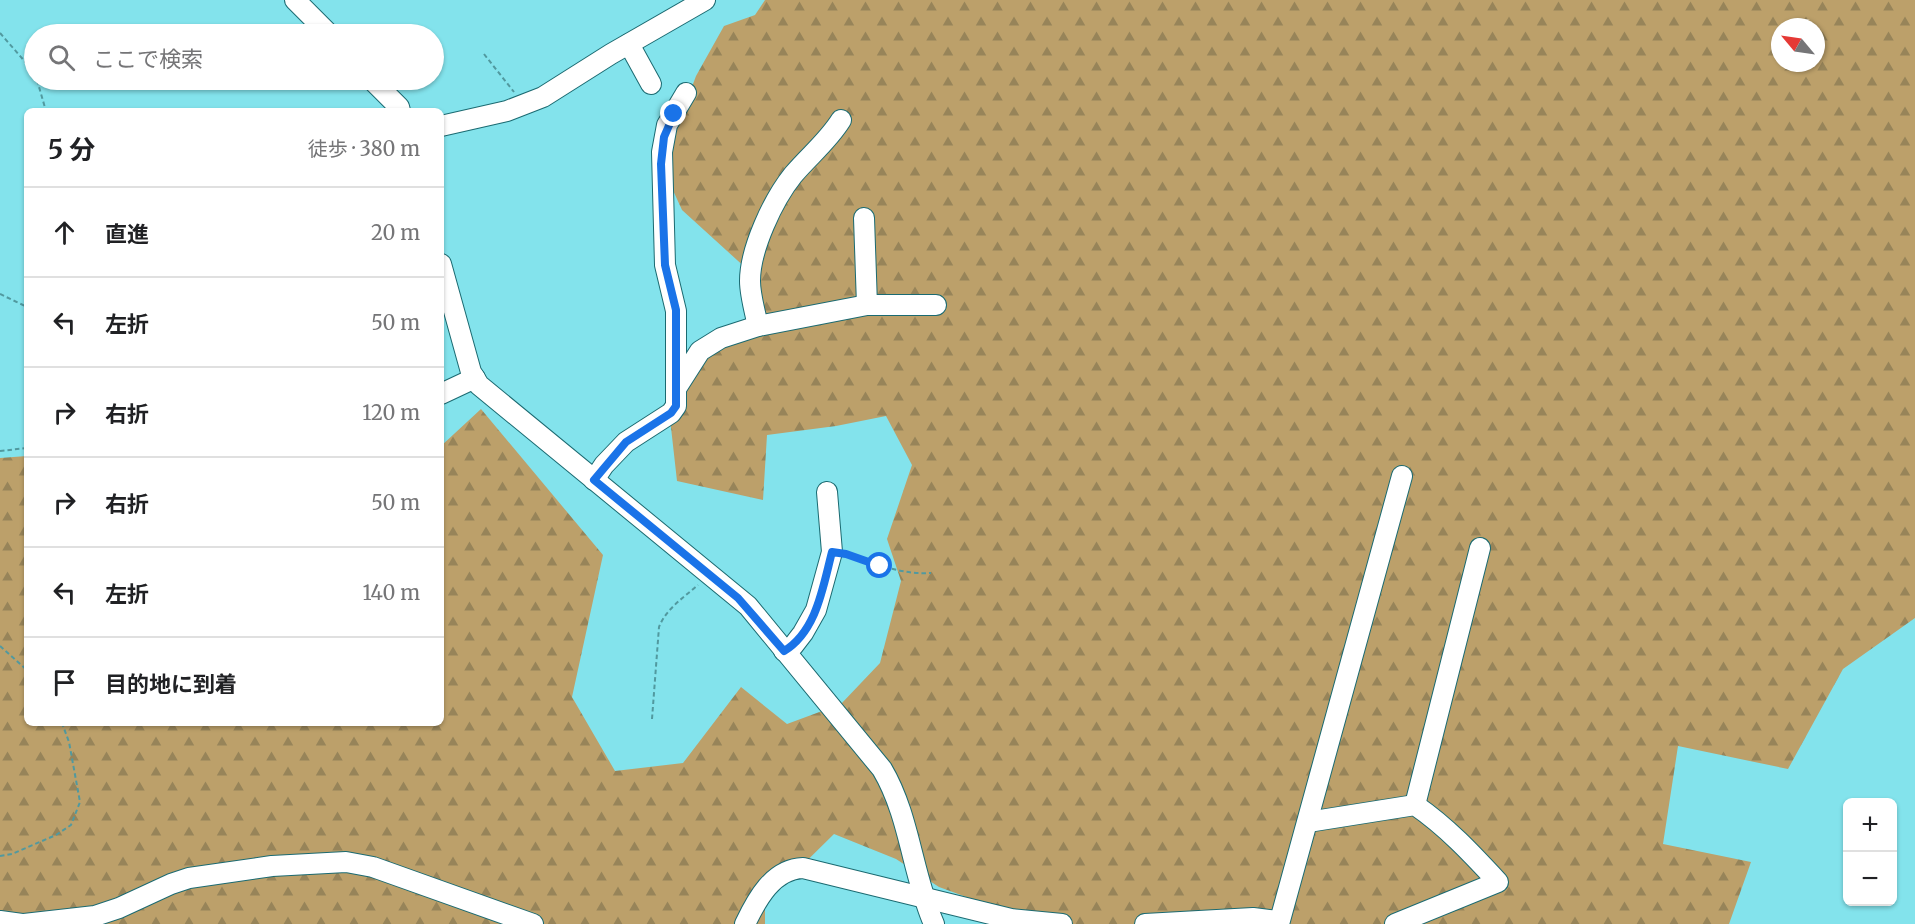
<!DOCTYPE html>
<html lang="ja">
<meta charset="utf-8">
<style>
body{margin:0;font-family:Merriweather,"Noto Sans JP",serif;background:#f6f6f6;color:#202124}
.controls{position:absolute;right:18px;bottom:18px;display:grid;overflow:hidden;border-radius:9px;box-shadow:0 2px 4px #0004}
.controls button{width:54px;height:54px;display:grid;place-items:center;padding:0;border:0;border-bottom:2px solid #e0e0e0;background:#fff;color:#202124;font:30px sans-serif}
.compass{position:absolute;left:1771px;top:18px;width:54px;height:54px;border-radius:50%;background:#fff;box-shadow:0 2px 4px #0004;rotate:299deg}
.stop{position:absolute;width:18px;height:18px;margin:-14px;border:4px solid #1a73e8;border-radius:50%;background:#fff}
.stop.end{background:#1a73e8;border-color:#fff;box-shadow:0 2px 6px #0008}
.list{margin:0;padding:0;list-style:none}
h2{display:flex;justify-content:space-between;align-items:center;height:78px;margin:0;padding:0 24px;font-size:26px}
h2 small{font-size:20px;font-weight:400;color:#757577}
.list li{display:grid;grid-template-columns:39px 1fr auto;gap:18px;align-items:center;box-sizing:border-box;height:90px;padding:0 24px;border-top:2px solid #e0e0e0}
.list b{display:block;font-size:22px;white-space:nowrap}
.list em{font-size:20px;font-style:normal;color:#757577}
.icon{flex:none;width:33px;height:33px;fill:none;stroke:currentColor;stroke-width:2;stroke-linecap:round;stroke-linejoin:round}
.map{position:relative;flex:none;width:1915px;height:924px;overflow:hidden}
.search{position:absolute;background:#fff;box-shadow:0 2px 4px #0004;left:24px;top:24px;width:420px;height:66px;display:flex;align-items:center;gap:15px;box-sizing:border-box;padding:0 21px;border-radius:33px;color:#757577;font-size:22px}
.panel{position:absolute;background:#fff;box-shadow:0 2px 4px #0004;left:24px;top:108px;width:420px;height:618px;border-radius:9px}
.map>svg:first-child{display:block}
.forest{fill:url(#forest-firs);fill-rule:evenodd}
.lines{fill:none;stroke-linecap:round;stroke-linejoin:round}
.minor-casing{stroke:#1b6a71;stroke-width:22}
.path{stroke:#51999f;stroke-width:2;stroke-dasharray:4.5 3;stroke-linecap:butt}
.minor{stroke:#fff;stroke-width:20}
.route{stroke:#1a73e8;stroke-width:8}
</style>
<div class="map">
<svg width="1915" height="924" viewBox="0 0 1915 924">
<defs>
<pattern id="forest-firs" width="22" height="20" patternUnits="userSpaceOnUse" patternTransform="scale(1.5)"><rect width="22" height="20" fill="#bca06a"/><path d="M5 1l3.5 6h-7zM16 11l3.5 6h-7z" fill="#978459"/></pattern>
</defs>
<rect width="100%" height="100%" fill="#83e3ec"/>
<!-- forest -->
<path class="forest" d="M 765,0 L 1915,0 L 1915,618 L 1843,669 L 1788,769 L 1678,746 L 1663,844 L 1751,862 L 1729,924 L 994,924 L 991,906 L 939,887 L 896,859 L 834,834 L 765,902 L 765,924 L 0,924 L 0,458 L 27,456 L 27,723 L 441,723 L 441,446 L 481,409 L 603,555 L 572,697 L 615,771 L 683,763 L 741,687 L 787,724 L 841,704 L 880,663 L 901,581 L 887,539 L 912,465 L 886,416 L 836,426 L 767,435 L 763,500 L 677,481 L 667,392 L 693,351 L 763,331 L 759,280 L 682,210 L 671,186 L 674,135 L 696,76 L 724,26 L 755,15 ZM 1780,27 L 1816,27 L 1816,63 L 1780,63 Z"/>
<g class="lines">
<!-- minor casing -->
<g class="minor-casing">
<g id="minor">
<path d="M 295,0 L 329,34"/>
<path d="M 629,44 L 651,84"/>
<path d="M 372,80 L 399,107 L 400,111"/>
<path d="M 441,126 L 507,111 L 543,97 L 611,54 L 705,0"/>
<path d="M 864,218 L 867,305"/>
<path d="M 441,264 L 471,372 L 479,385 L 748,606 L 882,769 C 910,816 912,874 934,924"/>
<path d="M 758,326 C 755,312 750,295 750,281 C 750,249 773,200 793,175 C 809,156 828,141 841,120"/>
<path d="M 677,387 L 700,351 L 721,338 L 758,326 L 867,305 L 936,305"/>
<path d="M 441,394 L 475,378"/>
<path d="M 594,480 L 604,465 L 626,442 L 671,413 L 676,406 L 676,311 L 665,265 L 662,152 L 667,125 L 686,93"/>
<path d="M 784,651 L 793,646 L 803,633 L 816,610 L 832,552 L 827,492"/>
<path d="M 1415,805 L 1480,548"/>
<path d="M 1308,822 L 1415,805 C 1447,827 1472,854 1498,882 L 1395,924"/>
<path d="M 0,921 L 22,924"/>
<path d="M 24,924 L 95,916 L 119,908 L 171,884 L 189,878 L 272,866 L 346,862 L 373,867 L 533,924"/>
<path d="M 745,924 C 757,899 773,869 803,868 L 1011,919 L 1062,924"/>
<path d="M 1145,924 L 1253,918 L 1278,921"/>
<path d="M 1279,924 L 1402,476"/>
</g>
</g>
<!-- path -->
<g class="path">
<path d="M 0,33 L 34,72"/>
<path d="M 484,54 L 514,92"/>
<path d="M 37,80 L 46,111"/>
<path d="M 0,294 L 27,307"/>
<path d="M 0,451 L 27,448"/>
<path d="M 849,555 C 875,564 903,575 931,573"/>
<path d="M 0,646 L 27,670"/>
<path d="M 652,719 L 659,627 C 666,609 683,598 698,585"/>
<path d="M 0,856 L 12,854 L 56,835 L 71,825 L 80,802 L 69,742 L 62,723"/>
</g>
<!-- minor -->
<use href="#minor" class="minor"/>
</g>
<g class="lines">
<!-- route -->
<path class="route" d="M 674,114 L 664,137 L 661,164 L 665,265 L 676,310 L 676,406 L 671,413 L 626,442 L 594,480 L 738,598 L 784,651 C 817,631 823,586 832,552 L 846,554 L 880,566"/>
</g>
</svg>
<div class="controls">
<button>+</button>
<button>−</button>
</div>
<svg class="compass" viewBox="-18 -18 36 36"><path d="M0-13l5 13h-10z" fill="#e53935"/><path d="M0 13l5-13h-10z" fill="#757577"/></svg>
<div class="stop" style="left:880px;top:566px"></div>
<div class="stop end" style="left:674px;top:114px"></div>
<div class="search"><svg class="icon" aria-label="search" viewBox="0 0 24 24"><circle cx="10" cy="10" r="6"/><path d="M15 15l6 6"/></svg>ここで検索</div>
<section class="panel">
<h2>5 分<small>徒歩 · 380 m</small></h2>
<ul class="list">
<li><svg class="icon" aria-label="ahead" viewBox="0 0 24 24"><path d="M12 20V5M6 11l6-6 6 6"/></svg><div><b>直進</b></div><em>20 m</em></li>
<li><svg class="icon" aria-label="left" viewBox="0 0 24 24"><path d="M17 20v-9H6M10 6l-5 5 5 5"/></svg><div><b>左折</b></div><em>50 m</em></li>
<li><svg class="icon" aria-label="right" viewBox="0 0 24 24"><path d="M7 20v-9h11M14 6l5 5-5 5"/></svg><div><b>右折</b></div><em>120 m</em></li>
<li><svg class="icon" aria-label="right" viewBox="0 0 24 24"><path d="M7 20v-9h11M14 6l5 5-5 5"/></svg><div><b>右折</b></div><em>50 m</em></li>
<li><svg class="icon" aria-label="left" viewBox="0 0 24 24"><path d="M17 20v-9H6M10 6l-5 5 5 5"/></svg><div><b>左折</b></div><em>140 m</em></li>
<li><svg class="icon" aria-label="arrive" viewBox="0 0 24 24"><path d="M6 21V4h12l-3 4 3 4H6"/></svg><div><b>目的地に到着</b></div></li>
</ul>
</section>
</div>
